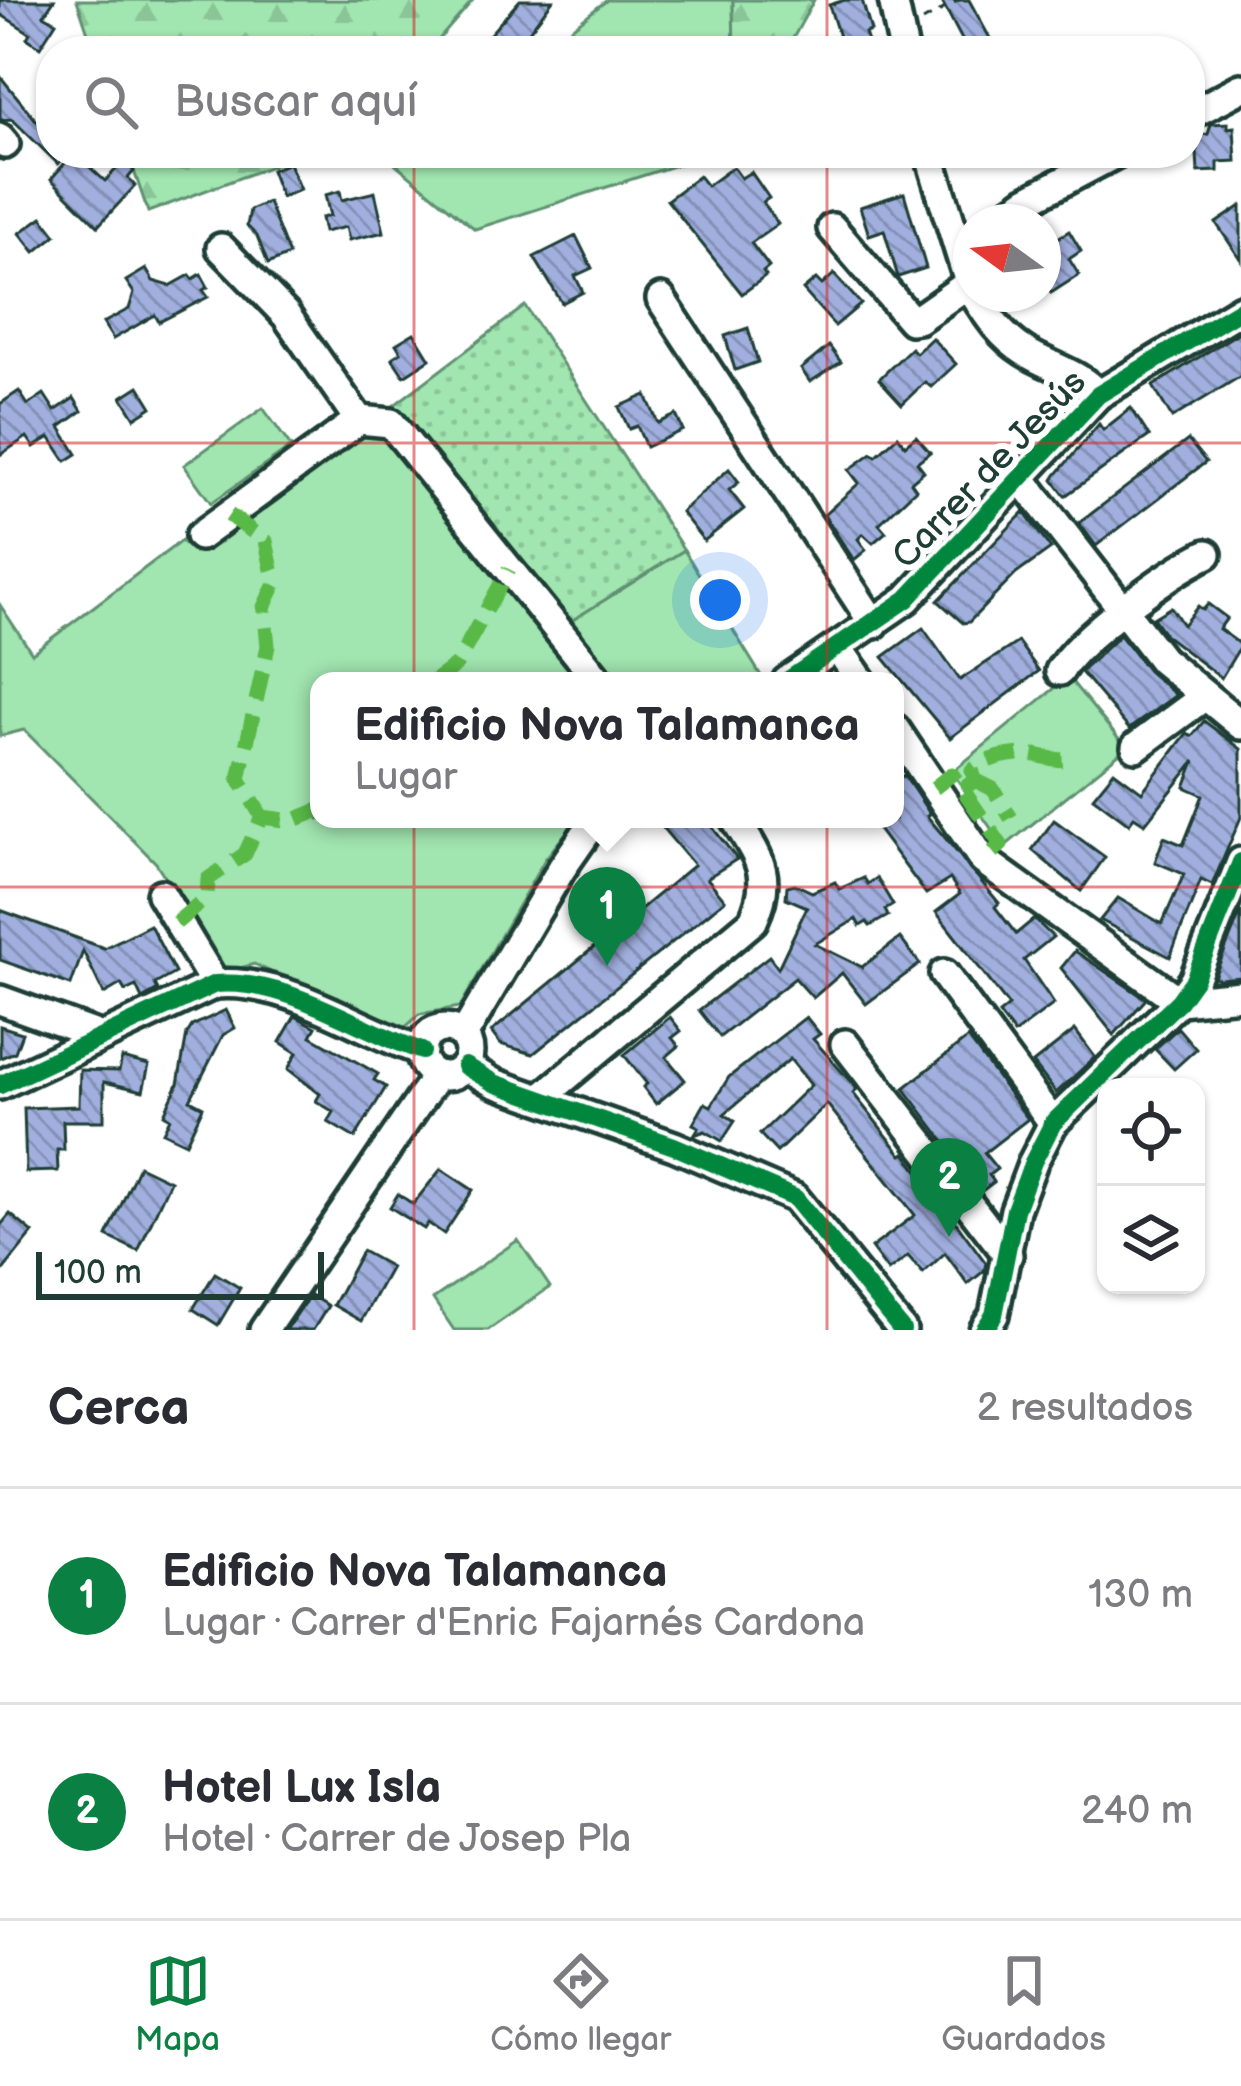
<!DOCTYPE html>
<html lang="es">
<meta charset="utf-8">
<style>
body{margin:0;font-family:"Balsamiq Sans",sans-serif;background:#f2f2f3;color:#2b2b33}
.controls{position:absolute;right:36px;bottom:36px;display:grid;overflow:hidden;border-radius:24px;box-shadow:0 3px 9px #0004}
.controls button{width:108px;height:108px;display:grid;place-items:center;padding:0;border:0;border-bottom:3px solid #e1e1e2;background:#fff;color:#2b2b33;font:60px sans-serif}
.compass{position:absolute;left:953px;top:204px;width:108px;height:108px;border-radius:50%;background:#fff;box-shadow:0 3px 9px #0004;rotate:285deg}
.scale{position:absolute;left:36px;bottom:30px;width:288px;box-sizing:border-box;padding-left:12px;border:6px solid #1f3d34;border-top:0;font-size:33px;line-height:42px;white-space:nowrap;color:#1f3d34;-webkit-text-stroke:9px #fff;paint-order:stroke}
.you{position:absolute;left:720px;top:600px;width:42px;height:42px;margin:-30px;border:9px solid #fff;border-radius:50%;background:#1a73e8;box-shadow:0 0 0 18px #1a73e833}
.badge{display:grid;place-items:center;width:78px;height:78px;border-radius:50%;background:#0b8043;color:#fff;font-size:39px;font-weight:700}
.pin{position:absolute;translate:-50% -99px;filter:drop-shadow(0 3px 6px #0008)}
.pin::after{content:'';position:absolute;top:63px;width:42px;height:36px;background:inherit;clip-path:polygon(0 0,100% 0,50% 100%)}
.popup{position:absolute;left:310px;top:672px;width:594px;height:156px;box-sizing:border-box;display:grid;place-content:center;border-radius:24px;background:#fff;filter:drop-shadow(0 3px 9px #0005);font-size:39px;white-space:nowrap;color:#7c7c81}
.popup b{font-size:45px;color:#2b2b33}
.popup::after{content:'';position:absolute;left:50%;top:100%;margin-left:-24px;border:24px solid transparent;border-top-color:#fff}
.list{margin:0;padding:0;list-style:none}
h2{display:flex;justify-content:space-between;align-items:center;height:156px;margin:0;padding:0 48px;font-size:51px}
h2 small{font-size:39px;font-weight:400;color:#7c7c81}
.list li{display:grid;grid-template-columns:78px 1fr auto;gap:36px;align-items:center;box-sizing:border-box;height:216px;padding:0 48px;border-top:3px solid #e1e1e2}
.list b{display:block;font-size:45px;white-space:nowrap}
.list p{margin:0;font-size:39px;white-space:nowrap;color:#7c7c81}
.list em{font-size:39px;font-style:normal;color:#7c7c81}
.icon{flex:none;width:66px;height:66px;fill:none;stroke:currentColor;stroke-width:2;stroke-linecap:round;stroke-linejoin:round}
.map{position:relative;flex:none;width:1241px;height:1330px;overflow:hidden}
.search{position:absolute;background:#fff;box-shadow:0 3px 9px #0004;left:36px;right:36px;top:36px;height:132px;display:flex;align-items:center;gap:30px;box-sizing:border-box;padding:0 42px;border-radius:48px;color:#7c7c81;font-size:45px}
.sheet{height:588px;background:#fff}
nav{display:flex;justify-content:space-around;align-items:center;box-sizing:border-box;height:168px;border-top:3px solid #e1e1e2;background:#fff;font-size:33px;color:#7c7c81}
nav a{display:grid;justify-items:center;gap:6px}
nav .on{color:#0b8043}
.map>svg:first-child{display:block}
.green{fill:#a1e5b0;stroke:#609172;stroke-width:3}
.forest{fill:url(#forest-firs);stroke:#609172;stroke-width:3}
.garden{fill:url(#garden-dots);stroke:#609172;stroke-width:3}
.building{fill:url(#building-back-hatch);stroke:#1f3d34;stroke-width:3}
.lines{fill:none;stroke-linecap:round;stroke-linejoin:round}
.minor-casing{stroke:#1f3d34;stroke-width:36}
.path{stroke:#1f3d34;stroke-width:3;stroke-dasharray:9 9;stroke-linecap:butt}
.minor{stroke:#fff;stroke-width:27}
.quiet{stroke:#58b947;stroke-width:15;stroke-dasharray:30 15;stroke-linecap:butt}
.cycleway-casing{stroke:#fff;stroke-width:26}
.cycleway{stroke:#00873e;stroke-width:18}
.grid{fill:none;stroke:#d62828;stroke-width:3;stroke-opacity:0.55}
.labels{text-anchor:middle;stroke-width:12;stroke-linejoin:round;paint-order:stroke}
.street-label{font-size:36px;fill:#1f3d34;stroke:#fff}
</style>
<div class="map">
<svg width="1241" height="1330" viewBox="0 0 1241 1330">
<defs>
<pattern id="forest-firs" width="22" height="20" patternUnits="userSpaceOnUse" patternTransform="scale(3)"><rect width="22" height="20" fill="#a1e5b0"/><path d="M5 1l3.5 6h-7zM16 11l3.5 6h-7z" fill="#8ac598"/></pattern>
<pattern id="garden-dots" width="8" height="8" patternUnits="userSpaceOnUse" patternTransform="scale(3)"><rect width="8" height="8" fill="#a1e5b0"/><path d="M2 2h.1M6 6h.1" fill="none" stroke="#8ac598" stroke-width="1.8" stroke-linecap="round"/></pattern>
<pattern id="building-back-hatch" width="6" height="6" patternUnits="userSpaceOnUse" patternTransform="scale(3)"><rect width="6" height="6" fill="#a1afdf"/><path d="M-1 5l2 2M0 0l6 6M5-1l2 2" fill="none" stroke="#8390b6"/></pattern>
</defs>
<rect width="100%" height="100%" fill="#fff"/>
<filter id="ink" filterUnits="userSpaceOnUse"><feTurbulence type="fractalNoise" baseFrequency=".00833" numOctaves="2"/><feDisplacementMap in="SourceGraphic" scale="24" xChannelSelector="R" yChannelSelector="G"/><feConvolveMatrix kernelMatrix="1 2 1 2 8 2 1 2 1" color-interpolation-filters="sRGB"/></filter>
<g filter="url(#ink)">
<!-- green -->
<g class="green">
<path d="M 607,0 L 733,0 L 734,51 L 542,51 Z"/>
<path d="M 403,153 L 714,153 L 475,229 L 392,161 Z"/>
<path d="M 263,408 L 291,447 L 211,503 L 184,465 Z"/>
<path d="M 360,432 L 387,434 L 585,681 L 319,681 L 319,819 L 577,819 L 545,859 L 460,1007 L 420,1014 L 400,1032 L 254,964 L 226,972 L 156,863 L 24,730 L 0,736 L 0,605 L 32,653 L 181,541 L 194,552 Z"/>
<path d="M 684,550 L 763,679 L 608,681 L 563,626 Z"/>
<path d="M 1072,682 L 1126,748 L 1004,847 L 952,772 L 1056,687 Z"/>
<path d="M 518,1240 L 550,1287 L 488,1330 L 454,1330 L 433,1299 Z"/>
</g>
<!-- forest -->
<g class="forest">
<path d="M 77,0 L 473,0 L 429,51 L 94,51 Z"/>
<path d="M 733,0 L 814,0 L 786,51 L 734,51 Z"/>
<path d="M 128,153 L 306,153 L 148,212 Z"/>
</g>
<!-- garden -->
<path class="garden" d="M 525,306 L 684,550 L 563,626 L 389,409 Z"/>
<!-- building -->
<g class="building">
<path d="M 0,0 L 54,0 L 44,15 L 56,22 L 40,47 L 27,38 L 30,33 L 0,14 Z"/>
<path d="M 520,0 L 553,0 L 514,51 L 475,51 Z"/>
<path d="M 845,0 L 862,0 L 871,31 L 865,33 L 869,46 L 853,51 L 850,40 L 841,43 L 829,5 Z"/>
<path d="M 941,0 L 969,0 L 997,51 L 968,51 Z"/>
<path d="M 0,76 L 39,124 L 51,112 L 51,153 L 62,153 L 65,157 L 58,164 L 12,119 L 0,120 Z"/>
<path d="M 1228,123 L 1228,128 L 1234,127 L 1236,161 L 1218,162 L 1218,171 L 1198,172 L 1196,135 L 1208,134 L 1211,124 Z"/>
<path d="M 74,153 L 105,181 L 124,161 L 134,171 L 128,178 L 135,186 L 98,226 L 51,179 Z"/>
<path d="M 289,163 L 300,190 L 281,197 L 271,170 Z"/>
<path d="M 733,167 L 741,178 L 751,172 L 769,198 L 763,202 L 778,224 L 751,243 L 769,267 L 763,272 L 766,276 L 742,294 L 667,200 L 699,176 L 707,186 Z"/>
<path d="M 340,191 L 342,200 L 375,192 L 384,232 L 349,240 L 346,227 L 324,232 L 321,218 L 330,216 L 325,195 Z"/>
<path d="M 904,193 L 926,268 L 898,277 L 884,230 L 869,235 L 860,207 Z"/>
<path d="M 268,202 L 289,255 L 268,264 L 257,236 L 247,226 L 250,210 Z"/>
<path d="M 1241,206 L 1241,260 L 1216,223 Z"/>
<path d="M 42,217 L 56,235 L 35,252 L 20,233 Z"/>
<path d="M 1069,231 L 1081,251 L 1069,259 L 1079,275 L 1051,293 L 1043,280 L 1043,247 Z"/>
<path d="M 576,236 L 592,268 L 575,276 L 583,292 L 562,303 L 534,257 Z"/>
<path d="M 146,269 L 153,281 L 170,286 L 190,275 L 193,279 L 201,274 L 208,287 L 203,290 L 208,297 L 159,322 L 155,315 L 113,339 L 103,323 L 129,309 L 134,293 L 126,281 Z"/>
<path d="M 834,274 L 861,304 L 835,326 L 803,290 L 816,279 L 822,285 Z"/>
<path d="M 748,328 L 758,362 L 735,370 L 725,336 Z"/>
<path d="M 1241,331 L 1241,376 L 1172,418 L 1153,386 Z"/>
<path d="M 414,333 L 430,359 L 404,376 L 392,358 L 401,352 L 396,344 Z"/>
<path d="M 932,338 L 956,364 L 931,387 L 925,382 L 902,404 L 879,379 L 911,348 L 916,353 Z"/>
<path d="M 829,346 L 841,362 L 810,382 L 801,369 Z"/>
<path d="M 139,386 L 152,407 L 135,418 L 122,397 Z"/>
<path d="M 19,391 L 28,405 L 44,394 L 55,411 L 74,398 L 82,411 L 60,427 L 77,454 L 66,461 L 50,437 L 34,447 L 27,437 L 0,455 L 0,404 Z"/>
<path d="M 646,395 L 658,423 L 676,415 L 683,430 L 646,447 L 637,426 L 629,429 L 619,407 Z"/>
<path d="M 1131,408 L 1149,436 L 1065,496 L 1053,480 L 1056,475 L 1099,424 L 1103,430 Z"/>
<path d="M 898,436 L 905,445 L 916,436 L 930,452 L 917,462 L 924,471 L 911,482 L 916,489 L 879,524 L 886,532 L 873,543 L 863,534 L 858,539 L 866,550 L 854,560 L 824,515 L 859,483 L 849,470 L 872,453 L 876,456 Z"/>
<path d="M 1188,440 L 1206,462 L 1096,546 L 1079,523 Z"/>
<path d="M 729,469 L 739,482 L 729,490 L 744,509 L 704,541 L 681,512 Z"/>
<path d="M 1024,512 L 1051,549 L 1016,574 L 969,622 L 963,623 L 938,601 Z"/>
<path d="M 1208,604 L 1227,618 L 1219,629 L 1241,645 L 1221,678 L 1166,636 L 1153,618 L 1171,607 L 1183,625 L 1198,606 L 1203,610 Z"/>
<path d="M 923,628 L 960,680 L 1018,642 L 1039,671 L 950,738 L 883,657 Z"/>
<path d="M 1120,635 L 1148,671 L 1176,695 L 1129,729 L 1081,672 Z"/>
<path d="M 1204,721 L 1241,749 L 1241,817 L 1212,885 L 1201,880 L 1170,957 L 1100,920 L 1118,898 L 1162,924 L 1184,874 L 1155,862 L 1164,837 L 1183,845 L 1203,795 L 1185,787 L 1195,761 L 1145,824 L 1134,817 L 1129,824 L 1093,797 L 1114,771 L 1142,792 L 1187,733 L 1192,736 Z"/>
<path d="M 904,775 L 930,814 L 927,816 L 999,903 L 995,907 L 1016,934 L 1034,919 L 1053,937 L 1024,960 L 1054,1004 L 1014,1034 L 999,1014 L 1009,1006 L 936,912 L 960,894 L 950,879 L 926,894 L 870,819 L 895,819 L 895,781 Z"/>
<path d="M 655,819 L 706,819 L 737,859 L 707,878 L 725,900 L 533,1054 L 500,1044 L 491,1032 L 694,865 Z"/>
<path d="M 1054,820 L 1105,857 L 1081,891 L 1032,850 Z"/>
<path d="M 864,878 L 868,884 L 877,878 L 893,905 L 885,910 L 888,916 L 870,926 L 867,922 L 860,926 L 856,919 L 815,944 L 862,967 L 900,938 L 920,964 L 866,1004 L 842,973 L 813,998 L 795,978 L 720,1037 L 699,1010 L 769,956 L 778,968 L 807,907 L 786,898 L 787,886 L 795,884 L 812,892 L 835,882 L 839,889 Z"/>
<path d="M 0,910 L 104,948 L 150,925 L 175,973 L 155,984 L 158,990 L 142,999 L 136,986 L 125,991 L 121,984 L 104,994 L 83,951 L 71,985 L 0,960 Z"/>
<path d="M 1241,911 L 1241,977 L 1219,979 L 1214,977 Z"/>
<path d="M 1075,951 L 1146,999 L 1114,1035 L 1061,968 Z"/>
<path d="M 226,1010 L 235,1028 L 223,1035 L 190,1100 L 203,1107 L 186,1143 L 163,1132 L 170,1118 L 164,1114 L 178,1084 L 187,1034 L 192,1026 Z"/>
<path d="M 295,1016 L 316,1027 L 311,1036 L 378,1074 L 374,1080 L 386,1087 L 355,1138 L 328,1122 L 334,1112 L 316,1101 L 320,1094 L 288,1069 L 297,1053 L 280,1042 Z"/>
<path d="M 670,1017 L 681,1031 L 672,1038 L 679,1046 L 666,1057 L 685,1080 L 656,1104 L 643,1087 L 647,1084 L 624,1055 Z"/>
<path d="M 806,1017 L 820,1034 L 813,1039 L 857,1089 L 853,1093 L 902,1155 L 905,1153 L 986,1263 L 984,1271 L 968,1284 L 945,1253 L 923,1273 L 908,1256 L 888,1271 L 871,1248 L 915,1215 L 827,1104 L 777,1152 L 760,1134 L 811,1085 L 790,1059 L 724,1114 L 735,1121 L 722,1141 L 705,1131 L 694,1135 L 699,1127 L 693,1124 L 705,1103 L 711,1106 L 729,1077 Z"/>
<path d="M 0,1026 L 22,1033 L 15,1052 L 0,1058 Z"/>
<path d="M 1178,1028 L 1196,1049 L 1174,1069 L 1155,1049 Z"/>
<path d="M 1075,1030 L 1095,1057 L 1056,1093 L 1033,1063 Z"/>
<path d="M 968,1038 L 1028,1119 L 984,1153 L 997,1169 L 989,1175 L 994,1182 L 982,1191 L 904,1088 Z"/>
<path d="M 122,1058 L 149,1065 L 143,1091 L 104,1082 L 104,1121 L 63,1121 L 64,1150 L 57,1150 L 58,1171 L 26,1172 L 24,1108 L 79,1106 L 80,1070 L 119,1071 Z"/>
<path d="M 139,1166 L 170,1181 L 138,1251 L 107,1236 Z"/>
<path d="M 441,1169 L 473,1190 L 444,1234 L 428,1223 L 424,1229 L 390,1207 L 398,1194 L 413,1204 Z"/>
<path d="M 10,1214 L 33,1233 L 0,1274 L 0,1226 Z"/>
<path d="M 362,1251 L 391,1267 L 361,1321 L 333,1305 Z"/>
<path d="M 215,1273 L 240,1288 L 218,1325 L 193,1309 Z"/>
<path d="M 310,1295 L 328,1306 L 313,1330 L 286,1330 Z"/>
</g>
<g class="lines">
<!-- minor casing -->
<g class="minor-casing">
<g id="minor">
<path d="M 893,0 L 904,51"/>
<path d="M 1190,115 L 1241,88"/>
<path d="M 0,138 L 5,144"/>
<path d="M 929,153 L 971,289"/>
<path d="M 996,222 L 1026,201 L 1117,153"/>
<path d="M 832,228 L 911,320 L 918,319 L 968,284"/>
<path d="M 221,248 L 286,315 L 359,420"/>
<path d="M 974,294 C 988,317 1002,337 1024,351 C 1049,367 1078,372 1098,395"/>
<path d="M 661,299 L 874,624"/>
<path d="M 1021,478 L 1162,660 L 1241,725"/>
<path d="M 200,536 L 359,420 L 391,423 L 599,681"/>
<path d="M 838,648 L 861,681"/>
<path d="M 1060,671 C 1080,636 1170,572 1207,554"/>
<path d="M 787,681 L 907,599 L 1098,395 L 1241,309"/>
<path d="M 895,729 L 983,860 L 1179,1001 L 1241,995"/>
<path d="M 1136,747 L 1205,696"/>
<path d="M 161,894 L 215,984"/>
<path d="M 944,974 L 1053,1123"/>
<path d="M 0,1000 L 102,1037"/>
<circle cx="445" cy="1052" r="24"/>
<path d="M 463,1036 L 562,868 L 596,819"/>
<path d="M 845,1044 L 1008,1255"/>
<path d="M 465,1066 L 494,1083 L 674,1146 L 795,1198 L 902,1330"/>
<path d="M 0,1085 L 215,984 C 289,978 354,1029 422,1051"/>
<path d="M 541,1098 L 753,921 C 774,876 759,858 735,819"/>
<path d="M 264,1330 L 437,1075"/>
<path d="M 984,1330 L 994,1315 L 1015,1210 L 1033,1162 L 1053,1123 L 1179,1001 L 1194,980 L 1241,862"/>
</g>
</g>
<!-- path -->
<path class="path" d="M 923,21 L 959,0"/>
<!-- minor -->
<use href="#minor" class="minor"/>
<!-- quiet -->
<g class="quiet">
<path d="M 229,515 L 266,541 L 275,584 L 264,607 L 268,646 L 239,779 L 262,817"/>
<path d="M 434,681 L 456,665 L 509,569"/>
<path d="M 975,780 L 993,789 L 1011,818"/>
<path d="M 934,788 L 952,774 L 1001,845 L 983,860"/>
<path d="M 963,789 L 975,780 L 972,770 C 983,759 1012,753 1028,754 C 1043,755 1053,762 1068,759"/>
<path d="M 176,923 L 207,897 L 208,879 L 245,854 L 262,817 L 292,821 L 319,810"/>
</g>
<!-- cycleway casing -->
<g class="cycleway-casing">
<g id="cycleway">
<path d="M 787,681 L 907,599 L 1098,395 L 1241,309"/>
<path d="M 465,1066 L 494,1083 L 674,1146 L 795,1198 L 902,1330"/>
<path d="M 0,1085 L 215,984 C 289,978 354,1029 422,1051"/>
<path d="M 984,1330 L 994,1315 L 1015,1210 L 1033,1162 L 1053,1123 L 1179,1001 L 1194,980 L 1241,862"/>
</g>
</g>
<!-- cycleway -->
<use href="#cycleway" class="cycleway"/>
</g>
</g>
<!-- grid -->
<path class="grid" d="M 414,0 L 414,51M 827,0 L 827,51M 414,153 L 414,1330M 827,153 L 827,1330M 0,443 L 1241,443M 0,887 L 1241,887"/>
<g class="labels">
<!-- street labels -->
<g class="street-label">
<text transform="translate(988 468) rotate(-46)" y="13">Carrer de Jesús</text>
</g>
</g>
</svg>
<div class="controls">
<button><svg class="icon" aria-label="locate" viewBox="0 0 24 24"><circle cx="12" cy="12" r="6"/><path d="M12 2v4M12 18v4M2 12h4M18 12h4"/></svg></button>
<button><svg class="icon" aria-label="layers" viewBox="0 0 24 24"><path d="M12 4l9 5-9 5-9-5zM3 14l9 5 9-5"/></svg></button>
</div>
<svg class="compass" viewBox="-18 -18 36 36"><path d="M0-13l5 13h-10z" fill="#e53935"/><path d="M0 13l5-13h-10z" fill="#7c7c81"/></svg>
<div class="scale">100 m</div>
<div class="you"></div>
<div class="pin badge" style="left:607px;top:966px">1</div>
<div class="popup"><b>Edificio Nova Talamanca</b>Lugar</div>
<div class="pin badge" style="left:949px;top:1237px">2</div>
<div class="search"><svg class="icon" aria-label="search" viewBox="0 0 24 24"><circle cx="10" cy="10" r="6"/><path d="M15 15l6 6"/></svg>Buscar aquí</div>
</div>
<section class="sheet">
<h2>Cerca<small>2 resultados</small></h2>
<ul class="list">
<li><span class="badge">1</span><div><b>Edificio Nova Talamanca</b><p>Lugar · Carrer d'Enric Fajarnés Cardona</p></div><em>130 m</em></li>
<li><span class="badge">2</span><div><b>Hotel Lux Isla</b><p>Hotel · Carrer de Josep Pla</p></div><em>240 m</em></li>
</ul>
</section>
<nav>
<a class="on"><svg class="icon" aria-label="map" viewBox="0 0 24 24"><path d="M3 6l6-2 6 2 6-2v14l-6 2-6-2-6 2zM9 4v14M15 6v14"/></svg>Mapa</a>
<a><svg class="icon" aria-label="directions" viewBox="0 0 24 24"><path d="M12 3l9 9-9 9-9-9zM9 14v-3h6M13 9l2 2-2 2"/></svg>Cómo llegar</a>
<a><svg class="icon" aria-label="saved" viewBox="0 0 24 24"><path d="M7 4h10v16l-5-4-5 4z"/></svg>Guardados</a>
</nav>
